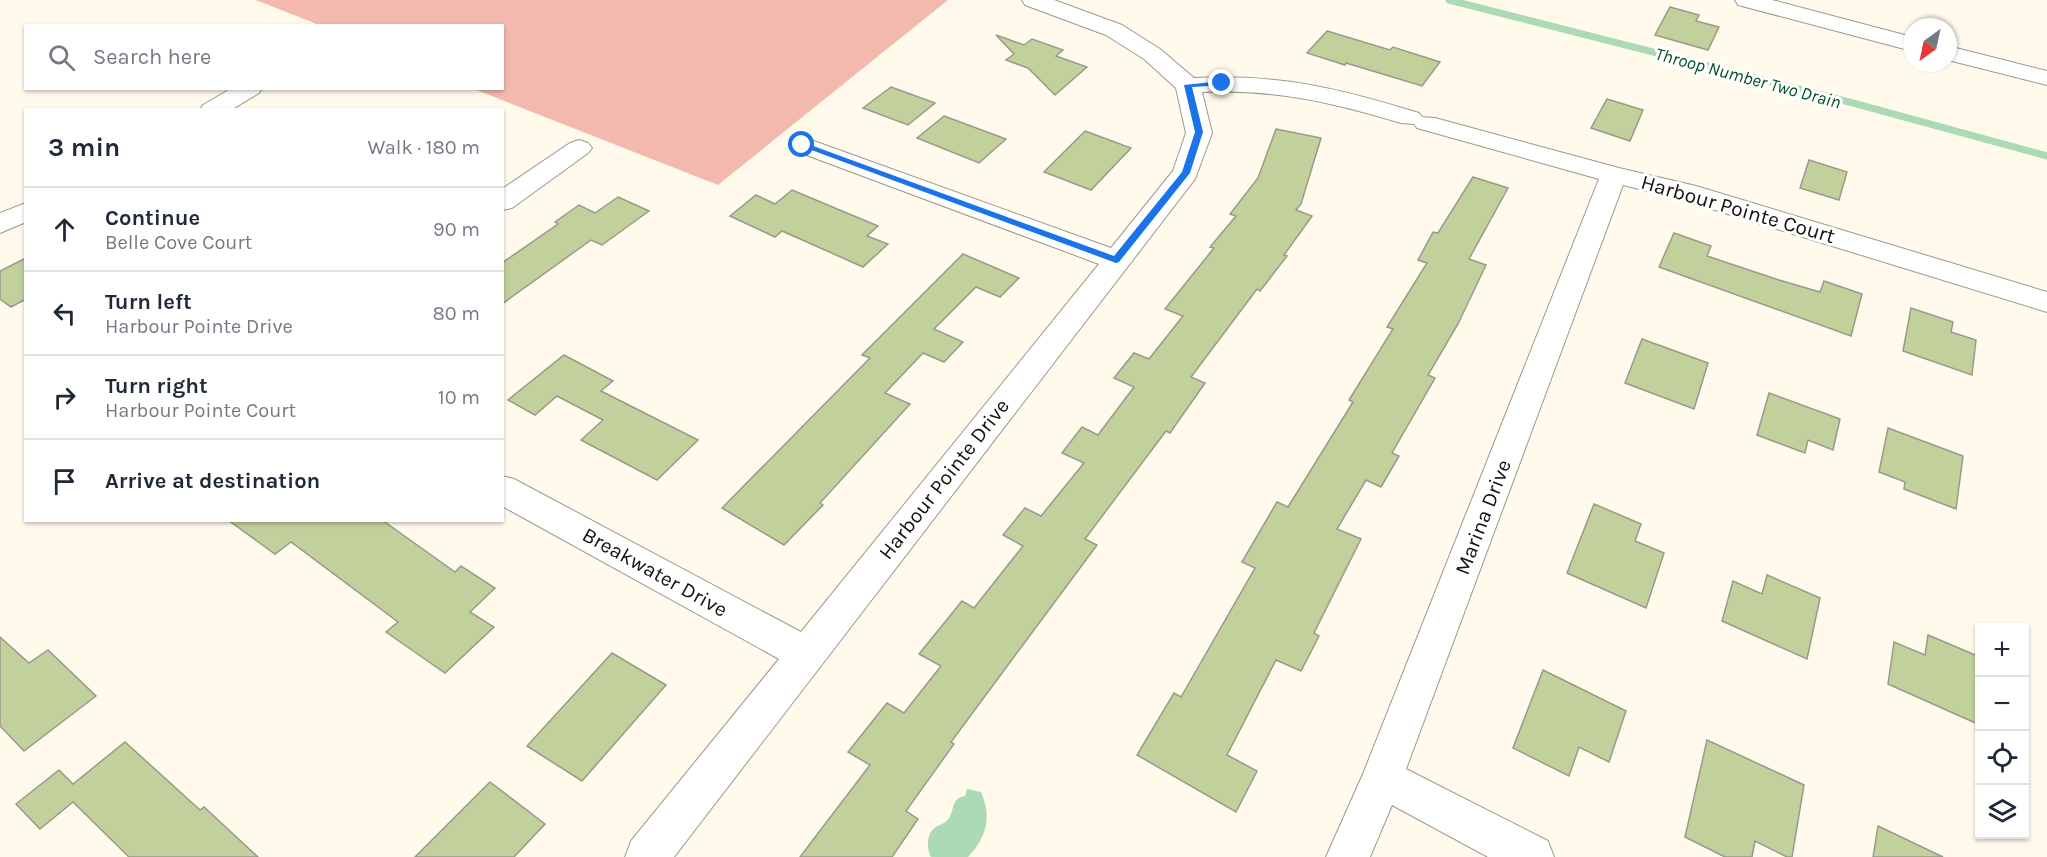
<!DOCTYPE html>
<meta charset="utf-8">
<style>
body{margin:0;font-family:Karla,sans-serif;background:#f6f6f7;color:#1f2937}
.controls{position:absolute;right:18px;bottom:18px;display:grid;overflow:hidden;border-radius:0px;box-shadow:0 2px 4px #0004}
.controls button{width:54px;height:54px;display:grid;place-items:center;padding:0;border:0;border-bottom:2px solid #e0e1e3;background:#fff;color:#1f2937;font:30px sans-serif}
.compass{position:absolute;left:1903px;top:18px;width:54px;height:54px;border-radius:50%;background:#fff;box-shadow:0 2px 4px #0004;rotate:213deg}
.stop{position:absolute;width:18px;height:18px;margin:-14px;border:4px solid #1a73e8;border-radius:50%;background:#fff}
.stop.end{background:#1a73e8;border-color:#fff;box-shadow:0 2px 6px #0008}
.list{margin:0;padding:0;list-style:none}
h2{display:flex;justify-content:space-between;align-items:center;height:78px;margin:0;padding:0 24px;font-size:26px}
h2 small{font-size:20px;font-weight:400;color:#747a83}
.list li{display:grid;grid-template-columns:39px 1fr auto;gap:18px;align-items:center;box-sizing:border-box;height:84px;padding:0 24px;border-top:2px solid #e0e1e3}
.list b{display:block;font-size:22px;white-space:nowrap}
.list p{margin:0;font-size:20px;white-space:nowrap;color:#747a83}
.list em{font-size:20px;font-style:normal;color:#747a83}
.icon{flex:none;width:33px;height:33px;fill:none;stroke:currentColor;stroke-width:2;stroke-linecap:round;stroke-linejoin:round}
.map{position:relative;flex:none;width:2047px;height:857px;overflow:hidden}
.search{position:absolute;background:#fff;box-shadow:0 2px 4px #0004;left:24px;top:24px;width:480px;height:66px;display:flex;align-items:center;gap:15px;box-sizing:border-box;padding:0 21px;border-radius:0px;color:#747a83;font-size:22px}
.panel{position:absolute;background:#fff;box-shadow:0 2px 4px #0004;left:24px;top:108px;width:480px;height:414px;border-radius:0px}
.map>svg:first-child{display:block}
.forest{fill:#f4b9ae}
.water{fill:#abdab5}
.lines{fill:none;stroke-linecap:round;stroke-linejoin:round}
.stream{stroke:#abdab5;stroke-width:7}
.building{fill:#c2d09c;stroke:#979b8b;stroke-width:1.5}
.minor-casing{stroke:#9d9888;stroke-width:2}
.minor{fill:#fff;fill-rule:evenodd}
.route{fill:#1a73e8}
.labels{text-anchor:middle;stroke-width:6;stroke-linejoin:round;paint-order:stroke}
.far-water-label{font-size:18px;font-style:italic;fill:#004e21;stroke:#fff}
.street-label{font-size:21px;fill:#13110b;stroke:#fff}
</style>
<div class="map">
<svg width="2047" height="857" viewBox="0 0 2047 857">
<rect width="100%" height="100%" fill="#fffaec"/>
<!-- forest -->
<path class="forest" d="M 256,0 L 948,0 L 718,185 L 474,89 L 502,88 L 502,26 L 319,25 Z"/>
<!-- water -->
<path class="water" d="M 967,789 L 981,792 C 992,817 987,837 968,857 L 931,857 C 927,849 926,837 933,829 C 938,824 945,825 949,818 C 955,809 951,798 965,796 Z"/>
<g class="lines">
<!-- stream -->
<path class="stream" d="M 1449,0 L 1853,103 L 2047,156"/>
</g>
<!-- building -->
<g class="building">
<path d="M 1670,7 L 1699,15 L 1696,21 L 1719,27 L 1708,50 L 1655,35 Z"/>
<path d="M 1327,31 L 1390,50 L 1393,47 L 1440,62 L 1422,86 L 1346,63 L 1345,65 L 1307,53 Z"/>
<path d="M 996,35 L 1024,45 L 1032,39 L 1063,50 L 1056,56 L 1087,67 L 1055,95 L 1028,68 L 1006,60 L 1014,54 Z"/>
<path d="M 891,87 L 935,103 L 908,125 L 863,108 Z"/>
<path d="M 1607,99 L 1643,110 L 1630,141 L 1591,128 Z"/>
<path d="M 944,116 L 1006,139 L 979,163 L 917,138 Z"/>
<path d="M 1276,129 L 1321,138 L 1301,204 L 1296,210 L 1312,216 L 1284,255 L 1287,256 L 1260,291 L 1257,289 L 1191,377 L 1205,383 L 1170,433 L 1166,431 L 1085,539 L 1097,545 L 951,742 L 954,744 L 906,811 L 918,819 L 892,857 L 800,857 L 870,765 L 848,752 L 887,703 L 904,713 L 941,666 L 919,654 L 962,601 L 974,608 L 1023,546 L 1003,535 L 1025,508 L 1041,516 L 1084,463 L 1062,453 L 1082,427 L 1098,435 L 1134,387 L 1114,378 L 1134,353 L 1149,359 L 1183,316 L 1165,309 L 1214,248 L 1210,247 L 1236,216 L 1230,214 L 1258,178 Z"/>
<path d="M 1085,131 L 1131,148 L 1091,190 L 1044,172 Z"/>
<path d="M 1809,160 L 1847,172 L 1839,200 L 1800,188 Z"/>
<path d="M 1473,177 L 1508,188 L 1469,259 L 1486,265 L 1458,324 L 1428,375 L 1435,378 L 1392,453 L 1399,456 L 1381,487 L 1366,480 L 1337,529 L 1361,539 L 1314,633 L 1319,636 L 1301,671 L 1276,660 L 1227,755 L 1257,771 L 1236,812 L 1137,755 L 1174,693 L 1181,697 L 1255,568 L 1242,562 L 1277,502 L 1288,507 L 1353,402 L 1349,400 L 1393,329 L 1387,327 L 1427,263 L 1418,260 L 1433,232 L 1438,233 Z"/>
<path d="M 792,190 L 878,226 L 867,236 L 888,244 L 863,267 L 782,231 L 775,237 L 730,216 L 756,195 L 775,204 Z"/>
<path d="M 618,197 L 649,211 L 602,245 L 591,240 L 502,304 L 502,263 L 558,224 L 555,222 L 579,205 L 595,213 Z"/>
<path d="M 1674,233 L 1711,246 L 1707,256 L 1779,280 L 1820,292 L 1824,281 L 1862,294 L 1851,336 L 1659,267 Z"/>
<path d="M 963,254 L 1019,278 L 1000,297 L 976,287 L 934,329 L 963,342 L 944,362 L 923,353 L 885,393 L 910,404 L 820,503 L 823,505 L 784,545 L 722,508 L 870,358 L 862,355 Z"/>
<path d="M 26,258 L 26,299 L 11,307 L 0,299 L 0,271 Z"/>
<path d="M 1911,308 L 1953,322 L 1951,332 L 1976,340 L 1972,375 L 1903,351 Z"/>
<path d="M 1642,339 L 1708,363 L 1694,409 L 1625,383 Z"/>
<path d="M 564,355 L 613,381 L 601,391 L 698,440 L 657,480 L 581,440 L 603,420 L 557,396 L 535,415 L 508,400 Z"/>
<path d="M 1769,393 L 1840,419 L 1833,450 L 1808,440 L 1805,453 L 1757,435 Z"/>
<path d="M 1888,428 L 1963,456 L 1956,509 L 1904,489 L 1905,482 L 1879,472 Z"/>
<path d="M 1594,504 L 1641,524 L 1635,541 L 1664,553 L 1646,608 L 1567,573 Z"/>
<path d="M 228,520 L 382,520 L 455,572 L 461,566 L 495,588 L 470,612 L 494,627 L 445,673 L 386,632 L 398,622 L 291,542 L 275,554 Z"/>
<path d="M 1767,575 L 1820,598 L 1807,659 L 1722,621 L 1733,581 L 1762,594 Z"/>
<path d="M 1928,635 L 1980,657 L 1980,725 L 1888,684 L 1894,642 L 1925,655 Z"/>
<path d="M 0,637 L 29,663 L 48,650 L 96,696 L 24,751 L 0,726 Z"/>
<path d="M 612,653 L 666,685 L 582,781 L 527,746 Z"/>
<path d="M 1543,670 L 1626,711 L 1609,762 L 1579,747 L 1569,776 L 1513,748 Z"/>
<path d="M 1707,740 L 1804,785 L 1792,857 L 1787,857 L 1755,841 L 1752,857 L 1725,857 L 1685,837 Z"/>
<path d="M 125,742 L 200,810 L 204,807 L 258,857 L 129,857 L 73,802 L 40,829 L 16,804 L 59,770 L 73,784 Z"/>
<path d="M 490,782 L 545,824 L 514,857 L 415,857 Z"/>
<path d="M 1878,826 L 1943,857 L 1873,857 Z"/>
</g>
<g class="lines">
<!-- minor casing -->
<g class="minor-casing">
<g id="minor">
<path d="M 1022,0 L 1054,0 L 1122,25 L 1160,49 L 1194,78 C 1280,74 1338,88 1419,113 L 1422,117 L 1435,118 L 1619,168 L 1696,186 L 2047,292 L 2047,312 L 1679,199 L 1623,185 L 1406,769 L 1548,841 L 1554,857 L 1488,857 L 1392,805 L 1370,857 L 1326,857 L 1363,774 L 1599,179 L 1417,128 L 1414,124 L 1401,123 C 1331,102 1276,89 1202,92 L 1212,133 L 1195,179 L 674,857 L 625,857 L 631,841 L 779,659 L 502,506 L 502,476 L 514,479 L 801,632 L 1099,264 L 793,150 L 789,145 L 793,140 L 802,137 L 811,140 L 1111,248 L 1173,171 L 1186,133 L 1176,88 L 1144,59 L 1106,35 L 1025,5 Z"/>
<path d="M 1735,0 L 1772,0 L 1912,37 L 1912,51 L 1738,5 Z"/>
<path d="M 1948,46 L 2047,71 L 2047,85 L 1948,60 Z"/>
<path d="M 232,88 L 262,88 L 259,93 L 231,110 L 200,110 L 203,105 Z"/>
<path d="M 579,140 L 588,143 L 592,148 L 588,153 L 512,208 L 502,210 L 502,189 L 570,143 Z"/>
<path d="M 26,203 L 26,222 L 0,233 L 0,213 Z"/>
</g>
</g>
<!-- minor -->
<use href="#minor" class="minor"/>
</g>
<!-- route -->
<path class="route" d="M 1222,81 L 1225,85 L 1192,87 L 1203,132 L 1190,173 L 1119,262 L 1116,263 L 798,145 L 805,143 L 1114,256 L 1182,172 L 1195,132 L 1184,85 Z"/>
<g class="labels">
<!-- far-water labels -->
<g class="far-water-label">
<text transform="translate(1748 78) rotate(15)" y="6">Throop Number Two Drain</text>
</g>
<!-- street labels -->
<g class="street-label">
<text transform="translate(1738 209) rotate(16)" y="7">Harbour Pointe Court</text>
<text transform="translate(944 479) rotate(-52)" y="7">Harbour Pointe Drive</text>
<text transform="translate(1483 517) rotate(-69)" y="7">Marina Drive</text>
<text transform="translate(655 572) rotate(29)" y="7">Breakwater Drive</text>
</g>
</g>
</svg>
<div class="controls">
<button>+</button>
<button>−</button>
<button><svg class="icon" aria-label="locate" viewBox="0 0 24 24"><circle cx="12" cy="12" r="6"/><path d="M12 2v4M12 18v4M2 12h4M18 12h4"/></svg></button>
<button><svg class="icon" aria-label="layers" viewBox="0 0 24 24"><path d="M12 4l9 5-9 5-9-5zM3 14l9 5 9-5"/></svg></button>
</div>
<svg class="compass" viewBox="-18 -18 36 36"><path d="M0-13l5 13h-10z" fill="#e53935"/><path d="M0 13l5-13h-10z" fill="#747a83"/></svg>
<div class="stop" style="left:802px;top:145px"></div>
<div class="stop end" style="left:1222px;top:83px"></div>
<div class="search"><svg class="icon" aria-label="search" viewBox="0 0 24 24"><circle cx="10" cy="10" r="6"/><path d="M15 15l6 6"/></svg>Search here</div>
<section class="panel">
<h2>3 min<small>Walk · 180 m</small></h2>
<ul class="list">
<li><svg class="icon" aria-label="ahead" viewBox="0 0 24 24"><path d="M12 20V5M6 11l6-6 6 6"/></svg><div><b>Continue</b><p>Belle Cove Court</p></div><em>90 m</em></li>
<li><svg class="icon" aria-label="left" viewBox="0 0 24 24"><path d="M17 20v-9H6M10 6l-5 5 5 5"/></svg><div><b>Turn left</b><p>Harbour Pointe Drive</p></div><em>80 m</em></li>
<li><svg class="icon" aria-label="right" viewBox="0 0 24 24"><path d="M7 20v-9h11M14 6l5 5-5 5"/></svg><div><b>Turn right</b><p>Harbour Pointe Court</p></div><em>10 m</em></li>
<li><svg class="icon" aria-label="arrive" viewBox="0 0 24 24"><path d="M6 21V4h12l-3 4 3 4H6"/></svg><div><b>Arrive at destination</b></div></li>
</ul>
</section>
</div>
